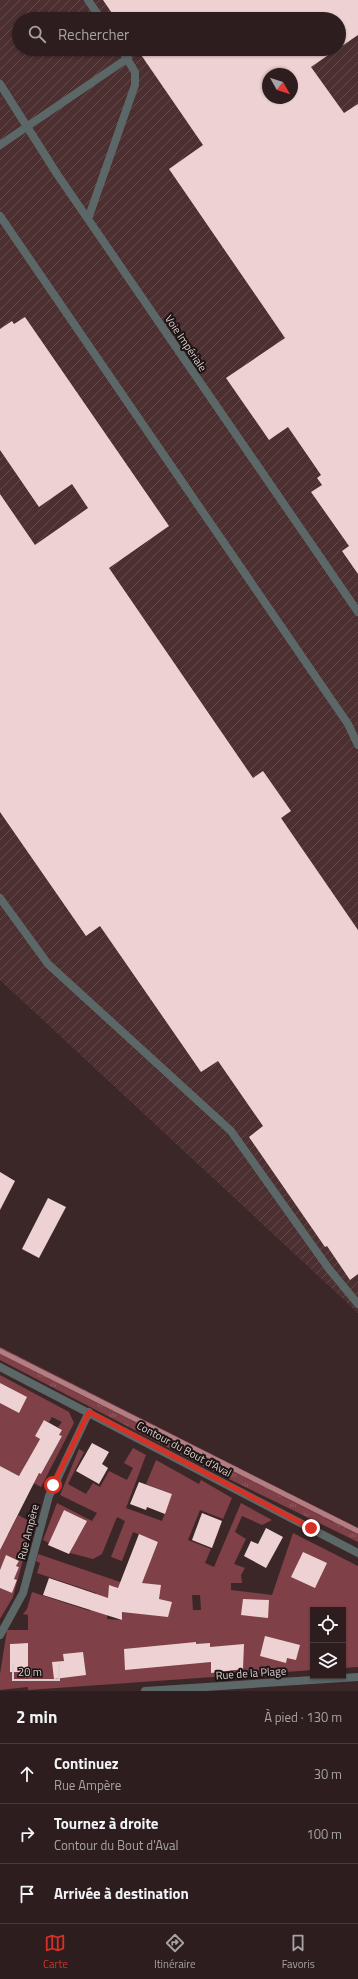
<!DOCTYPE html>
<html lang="fr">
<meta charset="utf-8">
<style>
body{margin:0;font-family:"Titillium Web",sans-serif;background:#352627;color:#f1f3f6}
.controls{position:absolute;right:12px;bottom:12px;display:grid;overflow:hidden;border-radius:0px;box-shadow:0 1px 3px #0004}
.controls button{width:36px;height:36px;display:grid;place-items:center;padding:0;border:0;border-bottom:1px solid #483b3c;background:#2d1d1e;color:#f1f3f6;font:20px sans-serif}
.compass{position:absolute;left:262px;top:68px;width:36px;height:36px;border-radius:50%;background:#2d1d1e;box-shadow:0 1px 3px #0004;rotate:129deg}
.scale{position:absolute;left:12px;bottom:10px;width:48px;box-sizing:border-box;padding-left:4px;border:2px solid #dccecf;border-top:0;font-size:11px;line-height:14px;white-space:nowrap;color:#dccecf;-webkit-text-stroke:3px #1c1313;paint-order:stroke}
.stop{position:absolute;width:12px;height:12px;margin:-9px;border:3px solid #d93025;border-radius:50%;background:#fff}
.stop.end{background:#d93025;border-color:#fff;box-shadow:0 1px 4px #0008}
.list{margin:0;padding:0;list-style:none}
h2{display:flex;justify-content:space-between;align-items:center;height:52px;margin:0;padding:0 16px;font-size:17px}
h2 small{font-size:13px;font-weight:400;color:#a7a2a4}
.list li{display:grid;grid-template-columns:26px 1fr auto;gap:12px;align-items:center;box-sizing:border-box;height:60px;padding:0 16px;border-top:1px solid #483b3c}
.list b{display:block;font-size:15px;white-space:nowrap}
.list p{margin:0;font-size:13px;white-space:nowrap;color:#a7a2a4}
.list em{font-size:13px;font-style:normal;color:#a7a2a4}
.icon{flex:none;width:22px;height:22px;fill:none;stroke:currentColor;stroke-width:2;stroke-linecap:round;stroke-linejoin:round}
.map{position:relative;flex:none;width:358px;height:1691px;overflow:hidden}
.search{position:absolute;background:#2d1d1e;box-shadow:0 1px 3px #0004;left:12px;right:12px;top:12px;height:44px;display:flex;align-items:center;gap:10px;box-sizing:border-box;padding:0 14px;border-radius:22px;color:#a7a2a4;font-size:15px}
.sheet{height:232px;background:#2d1d1e}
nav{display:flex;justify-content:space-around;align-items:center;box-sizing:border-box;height:56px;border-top:1px solid #483b3c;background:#2d1d1e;font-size:11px;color:#a7a2a4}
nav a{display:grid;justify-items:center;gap:2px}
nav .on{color:#d93025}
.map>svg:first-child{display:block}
.industrial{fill:url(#industrial-furrows);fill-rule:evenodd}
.grass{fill:url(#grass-tufts)}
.wetland{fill:url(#wetland-marsh)}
.garden{fill:#7f4047;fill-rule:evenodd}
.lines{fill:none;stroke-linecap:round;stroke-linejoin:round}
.stream{stroke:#b37e83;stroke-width:5}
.building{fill:#eed2d3;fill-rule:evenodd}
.lane{stroke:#5c6868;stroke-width:8}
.street{stroke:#5c6868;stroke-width:8}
.route{stroke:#d93025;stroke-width:5}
.labels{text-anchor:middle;stroke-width:4;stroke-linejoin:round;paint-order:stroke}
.street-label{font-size:11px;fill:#dccecf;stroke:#1c1313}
</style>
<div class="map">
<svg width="358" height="1691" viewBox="0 0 358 1691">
<defs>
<pattern id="industrial-furrows" width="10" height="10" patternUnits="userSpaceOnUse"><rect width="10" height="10" fill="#4b2f31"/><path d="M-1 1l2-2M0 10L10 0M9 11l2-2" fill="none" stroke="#644c4e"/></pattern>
<pattern id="grass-tufts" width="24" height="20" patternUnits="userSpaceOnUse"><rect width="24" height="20" fill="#7f4047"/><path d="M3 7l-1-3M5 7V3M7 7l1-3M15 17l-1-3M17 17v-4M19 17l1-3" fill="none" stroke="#915a60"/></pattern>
<pattern id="wetland-marsh" width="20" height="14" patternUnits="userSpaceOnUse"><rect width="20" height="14" fill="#7f4047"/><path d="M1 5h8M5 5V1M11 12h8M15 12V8" fill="none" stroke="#915a60"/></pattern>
</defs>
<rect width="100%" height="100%" fill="#3c2728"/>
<!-- industrial -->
<path class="industrial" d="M 0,0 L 358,0 L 358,1313 L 0,980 ZM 19,19 L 339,19 L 339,49 L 19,49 ZM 268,74 L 292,74 L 292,98 L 268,98 Z"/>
<!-- grass -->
<path class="grass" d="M 0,1354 L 358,1535 L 358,1542 L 225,1477 L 0,1360 Z"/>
<!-- wetland -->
<path class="wetland" d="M 0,1347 L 358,1528 L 358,1535 L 0,1354 Z"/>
<!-- garden -->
<g class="garden">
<path d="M 0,1375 L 69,1412 L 74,1423 L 41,1487 L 0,1466 ZM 52,1417 L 62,1422 L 58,1427 L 62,1430 L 59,1435 L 62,1436 L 41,1474 L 25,1465 L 40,1439 L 35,1436 L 44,1420 L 49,1422 Z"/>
<path d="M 133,1448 L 146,1455 L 126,1508 L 162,1521 L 172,1494 L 146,1484 L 156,1460 L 199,1484 L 201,1480 L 232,1498 L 223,1519 L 200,1510 L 188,1540 L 211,1549 L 205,1563 L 214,1567 L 241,1503 L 272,1520 L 262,1525 L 242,1516 L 235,1532 L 246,1539 L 234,1564 L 245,1568 L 241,1575 L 242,1583 L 231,1583 L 231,1590 L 272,1595 L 293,1533 L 358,1566 L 358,1667 L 343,1668 L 343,1610 L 313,1610 L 313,1670 L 28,1690 L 28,1687 L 0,1690 L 0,1674 L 7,1630 L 28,1630 L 28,1615 L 23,1614 L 27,1609 L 32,1592 L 90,1611 L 96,1593 L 37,1573 L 40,1563 L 36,1561 L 38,1554 L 123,1583 L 144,1577 L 158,1542 L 133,1532 L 122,1561 L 111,1557 L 125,1521 L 117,1517 L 102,1554 L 93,1559 L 70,1553 L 73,1547 L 73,1537 L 77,1539 L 84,1526 L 85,1520 L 64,1510 L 49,1543 L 43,1540 L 57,1503 L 92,1521 L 97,1513 L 60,1495 L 79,1449 L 84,1452 L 68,1484 L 86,1494 L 93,1483 L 100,1487 L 109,1471 L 127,1480 L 133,1468 L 124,1463 ZM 109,1585 L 123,1590 L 122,1620 L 107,1619 ZM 192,1595 L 200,1595 L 201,1610 L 193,1610 ZM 28,1643 L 28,1671 L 10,1671 L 10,1644 Z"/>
<path d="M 18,1515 L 33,1523 L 13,1597 L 0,1619 L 0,1588 L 12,1593 L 17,1581 L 14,1579 L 19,1567 L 16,1566 L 19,1561 L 6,1556 L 0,1570 L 0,1531 L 8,1535 Z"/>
</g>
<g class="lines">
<!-- stream -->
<path class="stream" d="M 0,1351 L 358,1531"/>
</g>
<!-- building -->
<g class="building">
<path d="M 103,0 L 358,0 L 358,35 L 339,48 L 339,19 L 116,19 Z"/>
<path d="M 137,49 L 337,49 L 311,67 L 344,113 L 358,104 L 358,574 L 342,551 L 349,546 L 311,492 L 322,485 L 317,478 L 321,475 L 288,427 L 269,440 L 226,378 L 285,338 L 169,169 L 203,145 ZM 268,74 L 292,74 L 292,98 L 268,98 Z"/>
<path d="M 25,317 L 169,526 L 109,568 L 253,778 L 263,771 L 291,811 L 281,818 L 358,930 L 358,1274 L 350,1280 L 327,1246 L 325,1247 L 249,1137 L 263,1126 L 218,1061 L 201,1072 L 100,926 L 86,936 L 0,812 L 0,494 L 35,545 L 88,508 L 72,484 L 39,507 L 0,450 L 0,329 L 12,321 L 14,324 Z"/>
<path d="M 0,1172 L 15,1181 L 0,1210 Z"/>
<path d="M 48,1198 L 66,1207 L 39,1258 L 22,1249 Z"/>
<path d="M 0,1383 L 27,1397 L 19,1413 L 0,1403 Z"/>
<path d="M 44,1420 L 62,1430 L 59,1435 L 62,1436 L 41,1474 L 39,1473 L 0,1550 L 0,1466 L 19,1476 L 40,1439 L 35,1436 Z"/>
<path d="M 92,1443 L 109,1452 L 102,1464 L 108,1468 L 99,1484 L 76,1471 Z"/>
<path d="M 139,1482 L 172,1494 L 165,1514 L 147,1507 L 146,1510 L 130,1504 Z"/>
<path d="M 64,1510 L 87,1521 L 69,1554 L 48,1545 Z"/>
<path d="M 202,1513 L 222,1521 L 212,1548 L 192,1540 Z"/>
<path d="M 266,1528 L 283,1537 L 266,1568 L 244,1556 L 251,1541 L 258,1544 Z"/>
<path d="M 139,1534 L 158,1542 L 142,1583 L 161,1585 L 159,1599 L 172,1602 L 168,1617 L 122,1612 L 122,1620 L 43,1595 L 49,1578 L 108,1598 L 109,1585 L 118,1588 Z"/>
<path d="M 303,1552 L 327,1563 L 315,1588 L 291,1577 Z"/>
<path d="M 6,1555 L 19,1561 L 16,1566 L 19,1567 L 14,1579 L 17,1580 L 12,1593 L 0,1588 L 0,1570 Z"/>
<path d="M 243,1599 L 269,1600 L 268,1618 L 241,1615 Z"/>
<path d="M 265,1636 L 300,1645 L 296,1660 L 287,1658 L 286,1663 L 260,1656 Z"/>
<path d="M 196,1642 L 196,1644 L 210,1643 L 210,1647 L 244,1644 L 243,1669 L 211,1673 L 211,1662 L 125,1670 L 124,1649 Z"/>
<path d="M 28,1643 L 28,1672 L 10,1672 L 10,1644 Z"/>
<path d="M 83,1652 L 86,1675 L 54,1679 L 52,1662 L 64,1661 L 63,1654 Z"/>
</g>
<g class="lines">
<!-- lane -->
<g class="lane">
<path d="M 0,216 L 348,724 L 358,745"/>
<path d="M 0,898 L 48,964 L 231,1131 L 329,1269 L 358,1304"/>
</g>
<!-- street -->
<g class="street">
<path d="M 88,0 L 101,19"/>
<path d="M 0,84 L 57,174 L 358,612"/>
<path d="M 0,145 L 128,58"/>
<path d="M 88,219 L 135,85 L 135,72 L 121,49"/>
<path d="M 0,1367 L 358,1553"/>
<path d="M 0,1635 L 23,1593 L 49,1496 L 89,1412"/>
<path d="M 145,1691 L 358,1677"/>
</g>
</g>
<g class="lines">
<!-- route -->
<path class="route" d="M 53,1485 L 89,1412 L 311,1528"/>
</g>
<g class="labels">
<!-- street labels -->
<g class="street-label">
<text transform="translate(186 343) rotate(56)" y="4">Voie Impériale</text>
<text transform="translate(184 1449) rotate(28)" y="4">Contour du Bout d'Aval</text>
<text transform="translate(28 1532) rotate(-76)" y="4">Rue Ampère</text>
<text transform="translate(251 1673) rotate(-4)" y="4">Rue de la Plage</text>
</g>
</g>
</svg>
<div class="controls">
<button><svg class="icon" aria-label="locate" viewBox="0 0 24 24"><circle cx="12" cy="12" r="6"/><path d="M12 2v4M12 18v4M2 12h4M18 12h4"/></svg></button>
<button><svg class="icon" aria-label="layers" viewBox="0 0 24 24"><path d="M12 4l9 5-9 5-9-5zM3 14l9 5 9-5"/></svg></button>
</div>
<svg class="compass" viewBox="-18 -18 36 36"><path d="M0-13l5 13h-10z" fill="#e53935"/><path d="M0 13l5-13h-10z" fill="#a7a2a4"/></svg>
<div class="scale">20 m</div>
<div class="stop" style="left:53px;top:1485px"></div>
<div class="stop end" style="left:311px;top:1528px"></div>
<div class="search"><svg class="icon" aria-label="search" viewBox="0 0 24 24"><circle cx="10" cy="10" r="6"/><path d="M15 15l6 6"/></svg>Rechercher</div>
</div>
<section class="sheet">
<h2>2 min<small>À pied · 130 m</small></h2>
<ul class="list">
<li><svg class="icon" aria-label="ahead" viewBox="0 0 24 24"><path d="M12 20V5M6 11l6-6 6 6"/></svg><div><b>Continuez</b><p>Rue Ampère</p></div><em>30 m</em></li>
<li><svg class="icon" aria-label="right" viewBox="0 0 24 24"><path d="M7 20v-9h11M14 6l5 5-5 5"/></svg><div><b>Tournez à droite</b><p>Contour du Bout d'Aval</p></div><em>100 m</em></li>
<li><svg class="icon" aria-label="arrive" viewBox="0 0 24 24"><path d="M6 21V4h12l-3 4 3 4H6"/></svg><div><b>Arrivée à destination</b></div></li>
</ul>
</section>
<nav>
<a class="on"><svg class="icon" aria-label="map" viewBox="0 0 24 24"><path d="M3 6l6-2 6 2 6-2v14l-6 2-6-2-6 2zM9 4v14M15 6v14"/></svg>Carte</a>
<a><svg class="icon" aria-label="directions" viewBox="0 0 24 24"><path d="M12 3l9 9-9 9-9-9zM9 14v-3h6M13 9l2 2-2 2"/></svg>Itinéraire</a>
<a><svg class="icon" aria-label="saved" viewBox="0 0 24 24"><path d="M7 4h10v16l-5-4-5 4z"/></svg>Favoris</a>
</nav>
